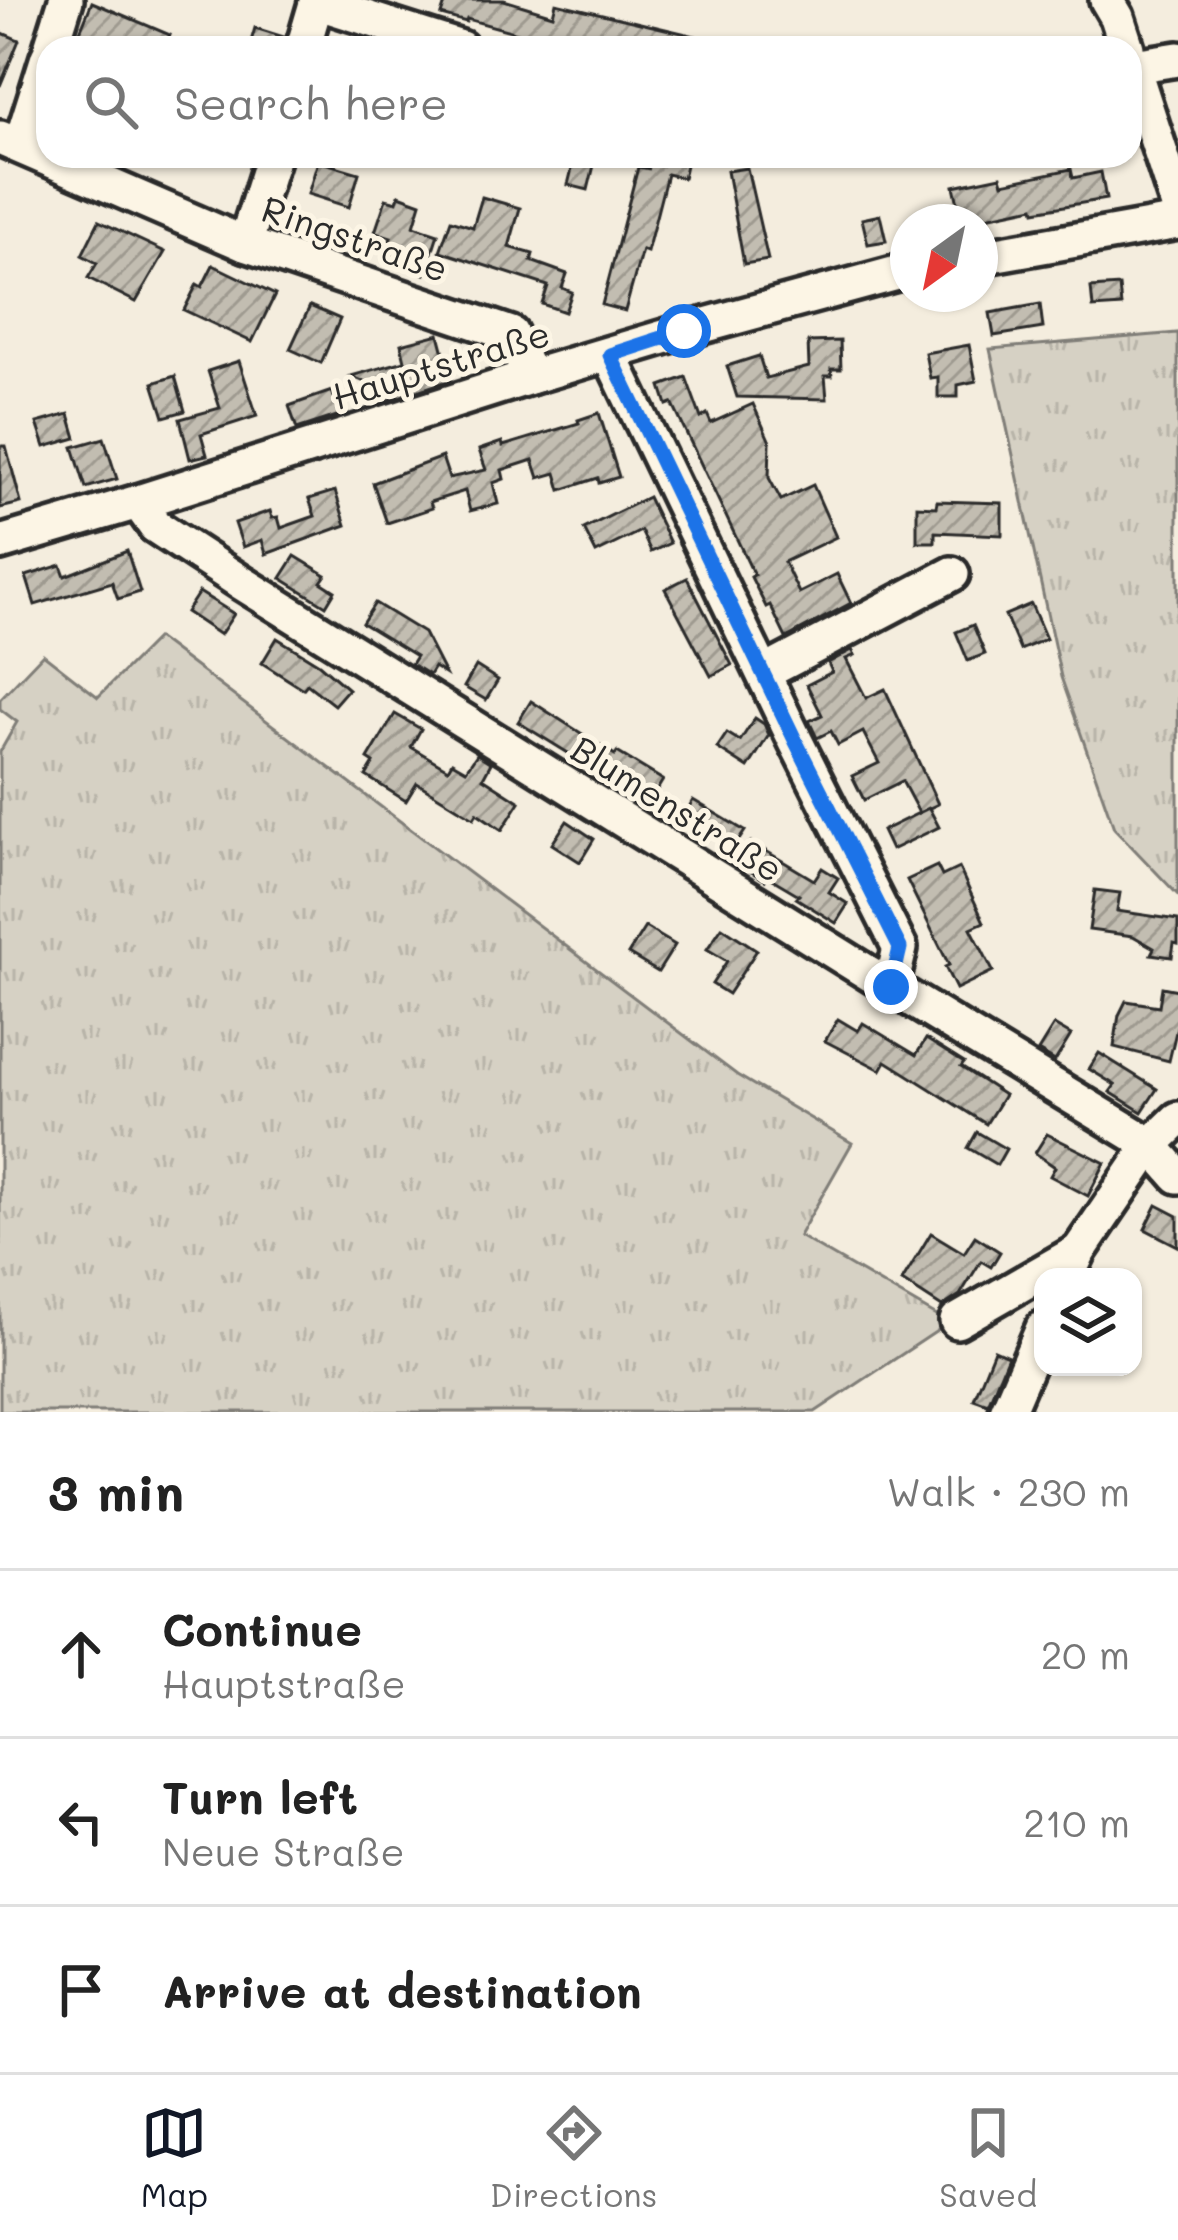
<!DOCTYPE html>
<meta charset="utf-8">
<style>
body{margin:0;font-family:Mali,sans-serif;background:#f2f2f2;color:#222}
.controls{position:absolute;right:36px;bottom:36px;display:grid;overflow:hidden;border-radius:24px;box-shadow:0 3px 9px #0004}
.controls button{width:108px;height:108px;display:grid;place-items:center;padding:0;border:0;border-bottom:3px solid #e0e0e0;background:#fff;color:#222;font:60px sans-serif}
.compass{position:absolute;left:890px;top:204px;width:108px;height:108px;border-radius:50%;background:#fff;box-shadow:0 3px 9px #0004;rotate:213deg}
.stop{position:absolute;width:36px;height:36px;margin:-27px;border:9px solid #1a73e8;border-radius:50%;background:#fff}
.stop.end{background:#1a73e8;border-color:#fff;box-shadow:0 3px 12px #0008}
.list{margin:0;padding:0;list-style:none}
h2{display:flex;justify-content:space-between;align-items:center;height:156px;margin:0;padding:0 48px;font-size:51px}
h2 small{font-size:39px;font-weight:400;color:#767676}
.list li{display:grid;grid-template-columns:78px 1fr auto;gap:36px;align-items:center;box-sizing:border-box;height:168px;padding:0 48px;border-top:3px solid #e0e0e0}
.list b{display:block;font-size:45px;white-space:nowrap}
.list p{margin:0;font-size:39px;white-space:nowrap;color:#767676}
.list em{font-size:39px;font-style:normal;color:#767676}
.icon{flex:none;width:66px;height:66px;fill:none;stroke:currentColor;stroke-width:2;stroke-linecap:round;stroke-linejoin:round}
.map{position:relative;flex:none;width:1178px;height:1412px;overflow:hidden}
.search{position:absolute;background:#fff;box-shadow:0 3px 9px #0004;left:36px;right:36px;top:36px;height:132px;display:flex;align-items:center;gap:30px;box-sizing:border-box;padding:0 42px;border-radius:36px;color:#767676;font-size:45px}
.sheet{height:660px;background:#fff}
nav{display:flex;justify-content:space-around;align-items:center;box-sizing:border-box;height:168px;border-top:3px solid #e0e0e0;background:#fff;font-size:33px;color:#767676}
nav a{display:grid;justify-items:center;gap:6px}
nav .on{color:#111827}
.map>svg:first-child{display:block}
.grass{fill:url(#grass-tufts);stroke:#807e78;stroke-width:3}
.building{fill:url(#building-hatch);stroke:#2b2b2b;stroke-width:3}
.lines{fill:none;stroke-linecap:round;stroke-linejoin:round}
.minor-casing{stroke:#2b2b2b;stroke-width:42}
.minor{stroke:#fcf5e5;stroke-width:33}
.route{stroke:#1a73e8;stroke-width:15}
.labels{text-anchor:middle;stroke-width:10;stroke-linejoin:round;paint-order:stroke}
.street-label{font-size:36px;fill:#2b2b2b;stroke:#fcf5e5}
</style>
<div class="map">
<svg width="1178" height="1412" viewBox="0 0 1178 1412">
<defs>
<pattern id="grass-tufts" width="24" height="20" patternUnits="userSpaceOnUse" patternTransform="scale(3)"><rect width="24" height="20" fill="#d6d1c4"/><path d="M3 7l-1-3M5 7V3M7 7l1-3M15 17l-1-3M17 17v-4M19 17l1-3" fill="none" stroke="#b8b4a9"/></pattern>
<pattern id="building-hatch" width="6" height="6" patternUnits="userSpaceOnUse" patternTransform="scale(3)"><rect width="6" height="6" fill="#c2bdb1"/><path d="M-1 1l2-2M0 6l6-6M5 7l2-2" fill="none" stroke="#9e9a90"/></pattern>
</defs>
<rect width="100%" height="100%" fill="#f4edde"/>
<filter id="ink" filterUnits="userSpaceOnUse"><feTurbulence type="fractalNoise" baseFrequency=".00833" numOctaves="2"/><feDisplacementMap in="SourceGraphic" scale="24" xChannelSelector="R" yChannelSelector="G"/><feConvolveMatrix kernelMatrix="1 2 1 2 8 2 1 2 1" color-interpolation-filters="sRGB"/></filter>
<g filter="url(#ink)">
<!-- grass -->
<g class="grass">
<path d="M 1178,333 L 1178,895 L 1114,828 L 1061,677 L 990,349 Z"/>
<path d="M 157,638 L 737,1075 L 852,1143 L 799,1236 L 949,1323 L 815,1412 L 0,1412 L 0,752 L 17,722 L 0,709 L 0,699 L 43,654 L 98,697 Z"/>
</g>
<!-- building -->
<g class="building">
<path d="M 446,0 L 504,0 L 553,15 L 556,3 L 720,42 L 719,48 L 572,48 L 467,19 L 466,22 L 441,15 Z"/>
<path d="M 92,2 L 170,35 L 164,48 L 111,48 L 79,34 Z"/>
<path d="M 255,28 L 284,37 L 283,48 L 249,48 Z"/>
<path d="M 0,32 L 19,40 L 0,86 Z"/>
<path d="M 575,156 L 595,161 L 588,190 L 568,185 Z"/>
<path d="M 622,156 L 688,156 L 683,178 L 667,174 L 647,252 L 642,250 L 625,311 L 602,305 L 638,167 L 650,169 L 621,162 Z"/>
<path d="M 318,161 L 359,173 L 349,207 L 308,194 Z"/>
<path d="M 747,168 L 768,260 L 744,264 L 727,171 Z"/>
<path d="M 1071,169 L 1073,178 L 1101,172 L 1106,199 L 1035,211 L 1034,207 L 962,222 L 954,186 L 1001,176 L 1003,183 Z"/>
<path d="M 399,195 L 421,203 L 414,226 L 438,234 L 425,274 L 384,260 L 391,237 L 375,232 L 386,199 L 397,202 Z"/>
<path d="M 482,197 L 520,208 L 509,247 L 533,254 L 531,261 L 567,274 L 562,288 L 572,292 L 565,312 L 542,304 L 548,286 L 440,251 L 451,220 L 473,227 Z"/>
<path d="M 880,215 L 886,241 L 868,244 L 862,219 Z"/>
<path d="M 99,221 L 165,252 L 136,302 L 88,278 L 97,263 L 82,255 Z"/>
<path d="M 213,265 L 275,295 L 252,342 L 184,310 L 197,284 L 202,287 Z"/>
<path d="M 1119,286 L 1121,306 L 1093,308 L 1091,288 Z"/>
<path d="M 1040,304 L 1043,328 L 994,336 L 990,313 Z"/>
<path d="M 310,306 L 340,319 L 321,363 L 290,349 Z"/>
<path d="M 439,334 L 451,380 L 380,403 L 376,387 L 351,376 L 405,361 L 401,344 Z"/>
<path d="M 840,341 L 841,369 L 831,369 L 832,376 L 825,376 L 827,399 L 737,397 L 727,366 L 759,356 L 766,378 L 809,367 L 808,342 Z"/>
<path d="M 969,345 L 976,381 L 958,385 L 958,397 L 938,397 L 938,377 L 930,378 L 925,353 Z"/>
<path d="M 239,361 L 257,416 L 201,434 L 207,455 L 190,459 L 180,419 L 220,408 L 208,371 Z"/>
<path d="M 175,376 L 185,411 L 164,417 L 153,383 Z"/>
<path d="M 686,377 L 701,418 L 707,414 L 711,423 L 753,404 L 770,442 L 769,478 L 781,500 L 813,485 L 836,537 L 784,562 L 799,593 L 837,574 L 851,603 L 786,638 L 770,605 L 766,607 L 751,577 L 754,575 L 672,403 L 667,405 L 661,386 Z"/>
<path d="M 332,391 L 340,415 L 297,429 L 289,406 Z"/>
<path d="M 599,413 L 619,477 L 599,483 L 598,478 L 561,490 L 556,473 L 539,478 L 533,460 L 502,470 L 504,479 L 493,483 L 498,504 L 470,511 L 465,491 L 430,502 L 432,508 L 387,523 L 373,483 L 442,457 L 449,478 L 486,470 L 479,450 L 502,442 L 503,446 L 579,423 L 578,420 Z"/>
<path d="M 69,414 L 76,438 L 45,447 L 37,423 Z"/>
<path d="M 104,438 L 117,479 L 86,488 L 73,447 Z"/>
<path d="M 0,446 L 6,446 L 21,503 L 0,508 Z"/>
<path d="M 335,491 L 346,525 L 266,554 L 262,540 L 243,547 L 235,523 L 270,511 L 272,518 L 278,517 L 281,528 L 315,516 L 309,499 Z"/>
<path d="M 648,497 L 670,543 L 651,552 L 641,531 L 596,553 L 584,529 Z"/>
<path d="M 937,501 L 1002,503 L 1002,535 L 935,532 L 935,542 L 917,542 L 917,506 L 936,507 Z"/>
<path d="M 127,551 L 140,592 L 118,599 L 112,582 L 35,605 L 26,576 L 61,565 L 65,576 Z"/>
<path d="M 295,556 L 326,575 L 321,582 L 335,591 L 326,606 L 281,578 Z"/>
<path d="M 687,578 L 732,665 L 711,676 L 665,589 Z"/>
<path d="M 199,592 L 234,614 L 220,635 L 186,612 Z"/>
<path d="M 375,603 L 424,633 L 445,674 L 434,667 L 429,675 L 411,664 L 416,656 L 362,623 Z"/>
<path d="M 1031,604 L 1046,639 L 1020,650 L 1005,615 Z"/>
<path d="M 973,625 L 985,654 L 968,661 L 956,632 Z"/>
<path d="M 277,638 L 319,664 L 348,689 L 334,705 L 307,684 L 303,689 L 262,663 Z"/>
<path d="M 852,650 L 855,655 L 846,659 L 866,698 L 885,689 L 938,804 L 919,813 L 902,781 L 864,800 L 852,776 L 879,763 L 863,732 L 838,745 L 831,731 L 817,738 L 809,721 L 822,715 L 807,685 L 832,672 L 828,663 Z"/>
<path d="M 476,666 L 498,680 L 486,700 L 464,687 Z"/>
<path d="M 531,701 L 615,755 L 617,752 L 663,780 L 649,803 L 518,722 Z"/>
<path d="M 395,714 L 421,729 L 411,747 L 448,769 L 452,762 L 466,770 L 477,754 L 491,763 L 483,778 L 520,802 L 502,830 L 477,813 L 474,818 L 417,783 L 406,801 L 366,776 L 374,763 L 368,759 Z"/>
<path d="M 755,718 L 764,724 L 769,735 L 748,768 L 717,748 L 727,733 L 740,741 Z"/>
<path d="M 693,800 L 745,831 L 735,846 L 712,832 L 707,840 L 679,824 Z"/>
<path d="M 929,808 L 939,827 L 891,850 L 882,831 Z"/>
<path d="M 567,821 L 594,839 L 580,862 L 552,844 Z"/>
<path d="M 751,842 L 814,880 L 822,868 L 838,878 L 829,892 L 848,904 L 836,923 L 796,898 L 799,895 L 767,876 L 765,880 L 737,863 Z"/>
<path d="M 937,866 L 942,876 L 959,868 L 984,922 L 971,928 L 993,971 L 956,989 L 945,967 L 949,965 L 907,880 Z"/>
<path d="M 1095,890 L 1120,893 L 1117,911 L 1178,920 L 1178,944 L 1174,943 L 1172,957 L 1151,954 L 1154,948 L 1133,936 L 1089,930 Z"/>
<path d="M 645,927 L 675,945 L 658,972 L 628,954 Z"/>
<path d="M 722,927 L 757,950 L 728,994 L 712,984 L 727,961 L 707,949 Z"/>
<path d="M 1162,987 L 1178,990 L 1178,1023 L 1169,1061 L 1114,1047 L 1119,1015 L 1126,1001 L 1159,1006 Z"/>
<path d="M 838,1019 L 858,1031 L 863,1023 L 916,1055 L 926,1039 L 964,1063 L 961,1067 L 1004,1095 L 986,1124 L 886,1061 L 881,1070 L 825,1041 Z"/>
<path d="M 1054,1025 L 1071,1035 L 1055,1061 L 1038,1051 Z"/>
<path d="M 1099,1053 L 1157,1089 L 1142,1112 L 1110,1092 L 1115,1085 L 1089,1069 Z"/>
<path d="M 977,1132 L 1006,1149 L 997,1165 L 968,1148 Z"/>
<path d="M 1047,1134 L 1105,1163 L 1088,1196 L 1050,1176 L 1055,1167 L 1035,1153 Z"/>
<path d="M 1157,1205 L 1178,1216 L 1178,1246 L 1145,1229 Z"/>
<path d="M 931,1233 L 964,1253 L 975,1236 L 1000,1252 L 991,1267 L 981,1261 L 960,1295 L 942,1307 L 902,1281 Z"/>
<path d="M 994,1350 L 1008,1356 L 988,1404 L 974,1399 Z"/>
</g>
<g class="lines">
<!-- minor casing -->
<g class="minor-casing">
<g id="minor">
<path d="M 1107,0 L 1117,17 L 1127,48"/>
<path d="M 316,2 L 461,48"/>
<path d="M 51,48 L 66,0"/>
<path d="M 303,48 L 317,0"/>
<path d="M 1130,58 L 1178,206"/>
<path d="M 1133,66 L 1178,59"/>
<path d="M 0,138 L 245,244 L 511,334 L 530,377"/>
<path d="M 20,146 L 48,57"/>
<path d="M 245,244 L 273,156"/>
<path d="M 980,257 L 1178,222"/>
<path d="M 610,355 L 796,742 L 900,948 L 891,987"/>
<path d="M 138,502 L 155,526 L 242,583 L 891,987 L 1151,1145 L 1178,1176"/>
<path d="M 0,543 L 138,502 L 530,377 L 684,331 L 908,270"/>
<path d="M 764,673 L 952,574"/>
<path d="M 1067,1277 L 1079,1251 L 1151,1145 L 1178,1119"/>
<path d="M 957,1321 L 1079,1251"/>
<path d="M 1007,1412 L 1043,1328"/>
</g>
</g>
<!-- minor -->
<use href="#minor" class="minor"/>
</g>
</g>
<g class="lines" filter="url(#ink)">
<!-- route -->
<path class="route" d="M 684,331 L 610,355 L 796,742 L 900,948 L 891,987"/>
</g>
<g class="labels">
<!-- street labels -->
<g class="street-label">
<text transform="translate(355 239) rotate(19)" y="13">Ringstraße</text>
<text transform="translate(441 365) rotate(-17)" y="13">Hauptstraße</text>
<text transform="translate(677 809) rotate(32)" y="13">Blumenstraße</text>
</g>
</g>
</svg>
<div class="controls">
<button><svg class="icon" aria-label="layers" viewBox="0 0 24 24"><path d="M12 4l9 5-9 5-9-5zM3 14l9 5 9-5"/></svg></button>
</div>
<svg class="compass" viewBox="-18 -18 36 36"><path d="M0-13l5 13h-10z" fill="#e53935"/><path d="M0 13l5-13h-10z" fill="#767676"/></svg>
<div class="stop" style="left:684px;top:331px"></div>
<div class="stop end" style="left:891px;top:987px"></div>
<div class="search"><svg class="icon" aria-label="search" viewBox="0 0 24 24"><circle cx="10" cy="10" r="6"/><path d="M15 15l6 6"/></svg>Search here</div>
</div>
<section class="sheet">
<h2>3 min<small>Walk · 230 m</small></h2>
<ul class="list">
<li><svg class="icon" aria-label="ahead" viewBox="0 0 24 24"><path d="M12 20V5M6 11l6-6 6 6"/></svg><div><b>Continue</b><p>Hauptstraße</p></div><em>20 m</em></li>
<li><svg class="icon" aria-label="left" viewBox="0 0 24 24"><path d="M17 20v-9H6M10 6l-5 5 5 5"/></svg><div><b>Turn left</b><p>Neue Straße</p></div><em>210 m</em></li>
<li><svg class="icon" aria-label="arrive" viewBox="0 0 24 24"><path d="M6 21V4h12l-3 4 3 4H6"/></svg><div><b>Arrive at destination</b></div></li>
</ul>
</section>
<nav>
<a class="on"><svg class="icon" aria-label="map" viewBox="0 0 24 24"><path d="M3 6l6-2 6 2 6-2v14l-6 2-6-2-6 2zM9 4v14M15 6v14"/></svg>Map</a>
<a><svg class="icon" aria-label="directions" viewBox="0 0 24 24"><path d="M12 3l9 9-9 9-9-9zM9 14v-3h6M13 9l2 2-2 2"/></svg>Directions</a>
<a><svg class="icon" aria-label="saved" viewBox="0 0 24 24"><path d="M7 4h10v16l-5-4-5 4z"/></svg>Saved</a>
</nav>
